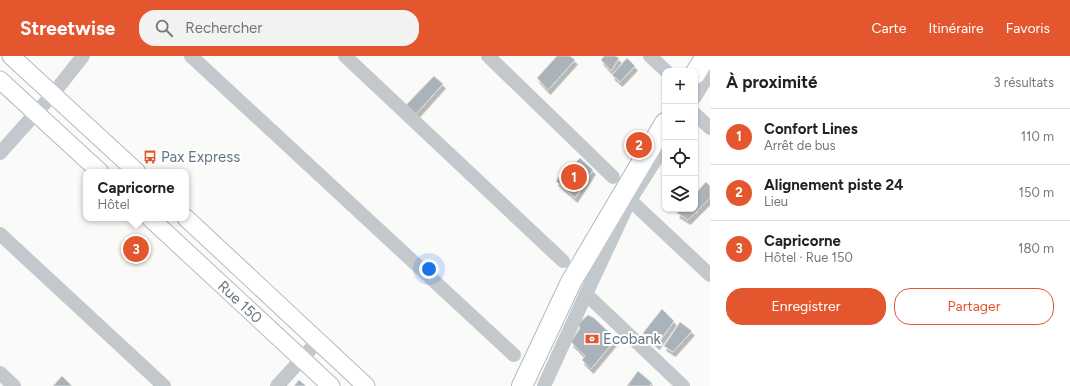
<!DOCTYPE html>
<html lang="fr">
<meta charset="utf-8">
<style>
body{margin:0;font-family:Figtree,sans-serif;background:#f2f2f2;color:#222}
.controls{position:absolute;right:12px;top:12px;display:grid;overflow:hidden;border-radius:8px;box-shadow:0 1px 3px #0004}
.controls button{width:36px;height:36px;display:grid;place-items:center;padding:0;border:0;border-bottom:1px solid #e0e0e0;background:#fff;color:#222;font:20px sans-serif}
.you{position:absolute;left:429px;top:213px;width:14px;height:14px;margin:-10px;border:3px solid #fff;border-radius:50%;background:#1a73e8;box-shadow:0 0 0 6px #1a73e833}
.badge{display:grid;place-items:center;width:26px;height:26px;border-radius:50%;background:#e4572e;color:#fff;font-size:13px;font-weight:700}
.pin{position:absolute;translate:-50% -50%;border:2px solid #fff;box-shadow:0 1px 4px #0006}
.popup{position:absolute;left:83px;top:113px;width:106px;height:52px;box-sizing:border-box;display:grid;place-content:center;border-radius:8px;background:#fff;filter:drop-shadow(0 1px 3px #0005);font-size:13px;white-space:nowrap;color:#767676}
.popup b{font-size:15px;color:#222}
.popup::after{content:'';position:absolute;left:50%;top:100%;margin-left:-8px;border:8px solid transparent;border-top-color:#fff}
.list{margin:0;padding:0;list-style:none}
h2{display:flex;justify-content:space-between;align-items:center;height:52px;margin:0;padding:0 16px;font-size:17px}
h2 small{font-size:13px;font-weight:400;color:#767676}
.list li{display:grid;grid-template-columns:26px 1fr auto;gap:12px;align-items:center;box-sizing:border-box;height:56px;padding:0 16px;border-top:1px solid #e0e0e0}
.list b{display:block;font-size:15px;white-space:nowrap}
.list p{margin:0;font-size:13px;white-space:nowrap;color:#767676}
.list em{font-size:13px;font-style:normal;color:#767676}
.actions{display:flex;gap:8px;padding:12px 16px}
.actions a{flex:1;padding:9px 0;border:1px solid #e4572e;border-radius:16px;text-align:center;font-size:14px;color:#e4572e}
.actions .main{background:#e4572e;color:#fff}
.icon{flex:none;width:22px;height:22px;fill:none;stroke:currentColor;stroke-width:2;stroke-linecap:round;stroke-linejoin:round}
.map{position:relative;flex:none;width:710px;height:330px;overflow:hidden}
header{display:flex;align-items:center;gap:24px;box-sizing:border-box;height:56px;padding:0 20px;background:#e4572e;color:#fff}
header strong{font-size:19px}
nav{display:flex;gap:22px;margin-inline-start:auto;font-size:14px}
.search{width:280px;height:36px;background:#f2f2f2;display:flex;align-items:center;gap:10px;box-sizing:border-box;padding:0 14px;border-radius:16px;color:#767676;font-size:15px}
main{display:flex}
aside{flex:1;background:#fff}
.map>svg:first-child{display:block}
.building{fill:#aab3b9;stroke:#dcdcda;filter:url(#shadow)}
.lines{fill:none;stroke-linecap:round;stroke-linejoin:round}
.major-casing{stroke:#b5babe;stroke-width:19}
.highway-casing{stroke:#b4b9bd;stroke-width:22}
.minor{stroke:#c3c8cc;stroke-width:14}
.major{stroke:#fff;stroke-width:17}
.highway{stroke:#fff;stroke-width:20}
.labels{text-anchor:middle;stroke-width:4;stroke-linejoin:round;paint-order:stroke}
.poi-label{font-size:15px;fill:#657683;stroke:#fff;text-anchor:start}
.street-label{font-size:15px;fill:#657683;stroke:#fff}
</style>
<header>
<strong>Streetwise</strong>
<div class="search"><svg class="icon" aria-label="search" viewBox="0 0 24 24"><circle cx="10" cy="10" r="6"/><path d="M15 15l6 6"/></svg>Rechercher</div>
<nav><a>Carte</a><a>Itinéraire</a><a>Favoris</a></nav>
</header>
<main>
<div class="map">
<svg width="710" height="330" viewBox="0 0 710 330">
<defs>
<filter id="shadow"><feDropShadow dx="2.5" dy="4.5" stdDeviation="0" flood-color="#0004"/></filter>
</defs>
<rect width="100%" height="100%" fill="#fafaf8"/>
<!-- building -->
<g class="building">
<path d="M 557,0 L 570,0 L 575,4 L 548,34 L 537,22 Z"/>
<path d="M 604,0 L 615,0 L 619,2 L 611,15 L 601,4 Z"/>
<path d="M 627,2 L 635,10 L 620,26 L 612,19 Z"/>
<path d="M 434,20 L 443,28 L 416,58 L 406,49 Z"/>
<path d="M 580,102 L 593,114 L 575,142 L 556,125 L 569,107 L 573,109 Z"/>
<path d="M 706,126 L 710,130 L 710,142 L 688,164 L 677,157 L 681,153 L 695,153 L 695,138 Z"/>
<path d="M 662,253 L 674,265 L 657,289 L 643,277 Z"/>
<path d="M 588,259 L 594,262 L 616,283 L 591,313 L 582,304 L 585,300 L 571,286 L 580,272 L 578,268 Z"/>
<path d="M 680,266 L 692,275 L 673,296 L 664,290 Z"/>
<path d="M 638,315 L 652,327 L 650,330 L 627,330 Z"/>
<path d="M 62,320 L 72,330 L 53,330 Z"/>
<path d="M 299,324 L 306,330 L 294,330 Z"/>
</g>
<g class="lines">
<!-- major casing -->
<g class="major-casing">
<g id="major">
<path d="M 11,0 L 137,116"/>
<path d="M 0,24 L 100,116"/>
<path d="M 150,162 L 331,330"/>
<path d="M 186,162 L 366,330"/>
</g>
</g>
<!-- highway casing -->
<g class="highway-casing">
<g id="highway">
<path d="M 695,18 L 706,0"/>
<path d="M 522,330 L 571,226 L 665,67"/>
</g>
</g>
<!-- minor -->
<g class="minor">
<path d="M 191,0 L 514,299"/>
<path d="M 345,0 L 563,205"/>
<path d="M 488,0 L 613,121"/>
<path d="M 650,0 L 666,15"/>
<path d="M 695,41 L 710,16"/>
<path d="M 695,58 L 710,72"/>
<path d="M 0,97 L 53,38 L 83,0"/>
<path d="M 630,144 L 710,219"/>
<path d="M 0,178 L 164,330"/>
<path d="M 586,238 L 683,330"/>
<path d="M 0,317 L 14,330"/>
<path d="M 277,330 L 318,285"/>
<path d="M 544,330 L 586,238 L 630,144 L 665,89"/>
</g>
<!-- major -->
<use href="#major" class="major"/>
<!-- highway -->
<use href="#highway" class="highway"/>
</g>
<!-- icons -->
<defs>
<g id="bus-bare" transform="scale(1.08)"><path d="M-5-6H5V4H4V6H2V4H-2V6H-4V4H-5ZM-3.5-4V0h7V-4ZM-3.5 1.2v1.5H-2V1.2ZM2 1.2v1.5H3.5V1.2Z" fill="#e4572e" stroke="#fff" stroke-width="2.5" paint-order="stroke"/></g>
<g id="bank-bare" transform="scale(1.08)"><path d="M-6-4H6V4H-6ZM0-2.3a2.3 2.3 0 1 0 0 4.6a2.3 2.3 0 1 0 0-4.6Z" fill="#e4572e" stroke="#fff" stroke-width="2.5" paint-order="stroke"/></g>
</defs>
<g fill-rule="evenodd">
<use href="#bus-bare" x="150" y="101"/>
<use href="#bank-bare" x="592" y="283"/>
</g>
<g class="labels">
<!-- poi labels -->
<g class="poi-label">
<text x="161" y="106">Pax Express</text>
<text x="603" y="288">Ecobank</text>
</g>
<!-- street labels -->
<g class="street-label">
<text transform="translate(240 246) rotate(43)" y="5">Rue 150</text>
</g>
</g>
</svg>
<div class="controls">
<button>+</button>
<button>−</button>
<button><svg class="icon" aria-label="locate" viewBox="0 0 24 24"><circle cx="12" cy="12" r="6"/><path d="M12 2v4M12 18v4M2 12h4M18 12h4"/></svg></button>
<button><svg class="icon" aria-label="layers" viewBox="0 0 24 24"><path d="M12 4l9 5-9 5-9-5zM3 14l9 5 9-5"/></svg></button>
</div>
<div class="you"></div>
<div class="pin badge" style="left:574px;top:121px">1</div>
<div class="pin badge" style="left:639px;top:89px">2</div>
<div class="pin badge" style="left:136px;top:193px">3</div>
<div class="popup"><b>Capricorne</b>Hôtel</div>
</div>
<aside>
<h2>À proximité<small>3 résultats</small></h2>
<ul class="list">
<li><span class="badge">1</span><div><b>Confort Lines</b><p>Arrêt de bus</p></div><em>110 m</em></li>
<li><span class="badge">2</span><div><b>Alignement piste 24</b><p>Lieu</p></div><em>150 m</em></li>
<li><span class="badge">3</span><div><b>Capricorne</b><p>Hôtel · Rue 150</p></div><em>180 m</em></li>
</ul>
<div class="actions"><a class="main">Enregistrer</a><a>Partager</a></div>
</aside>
</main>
